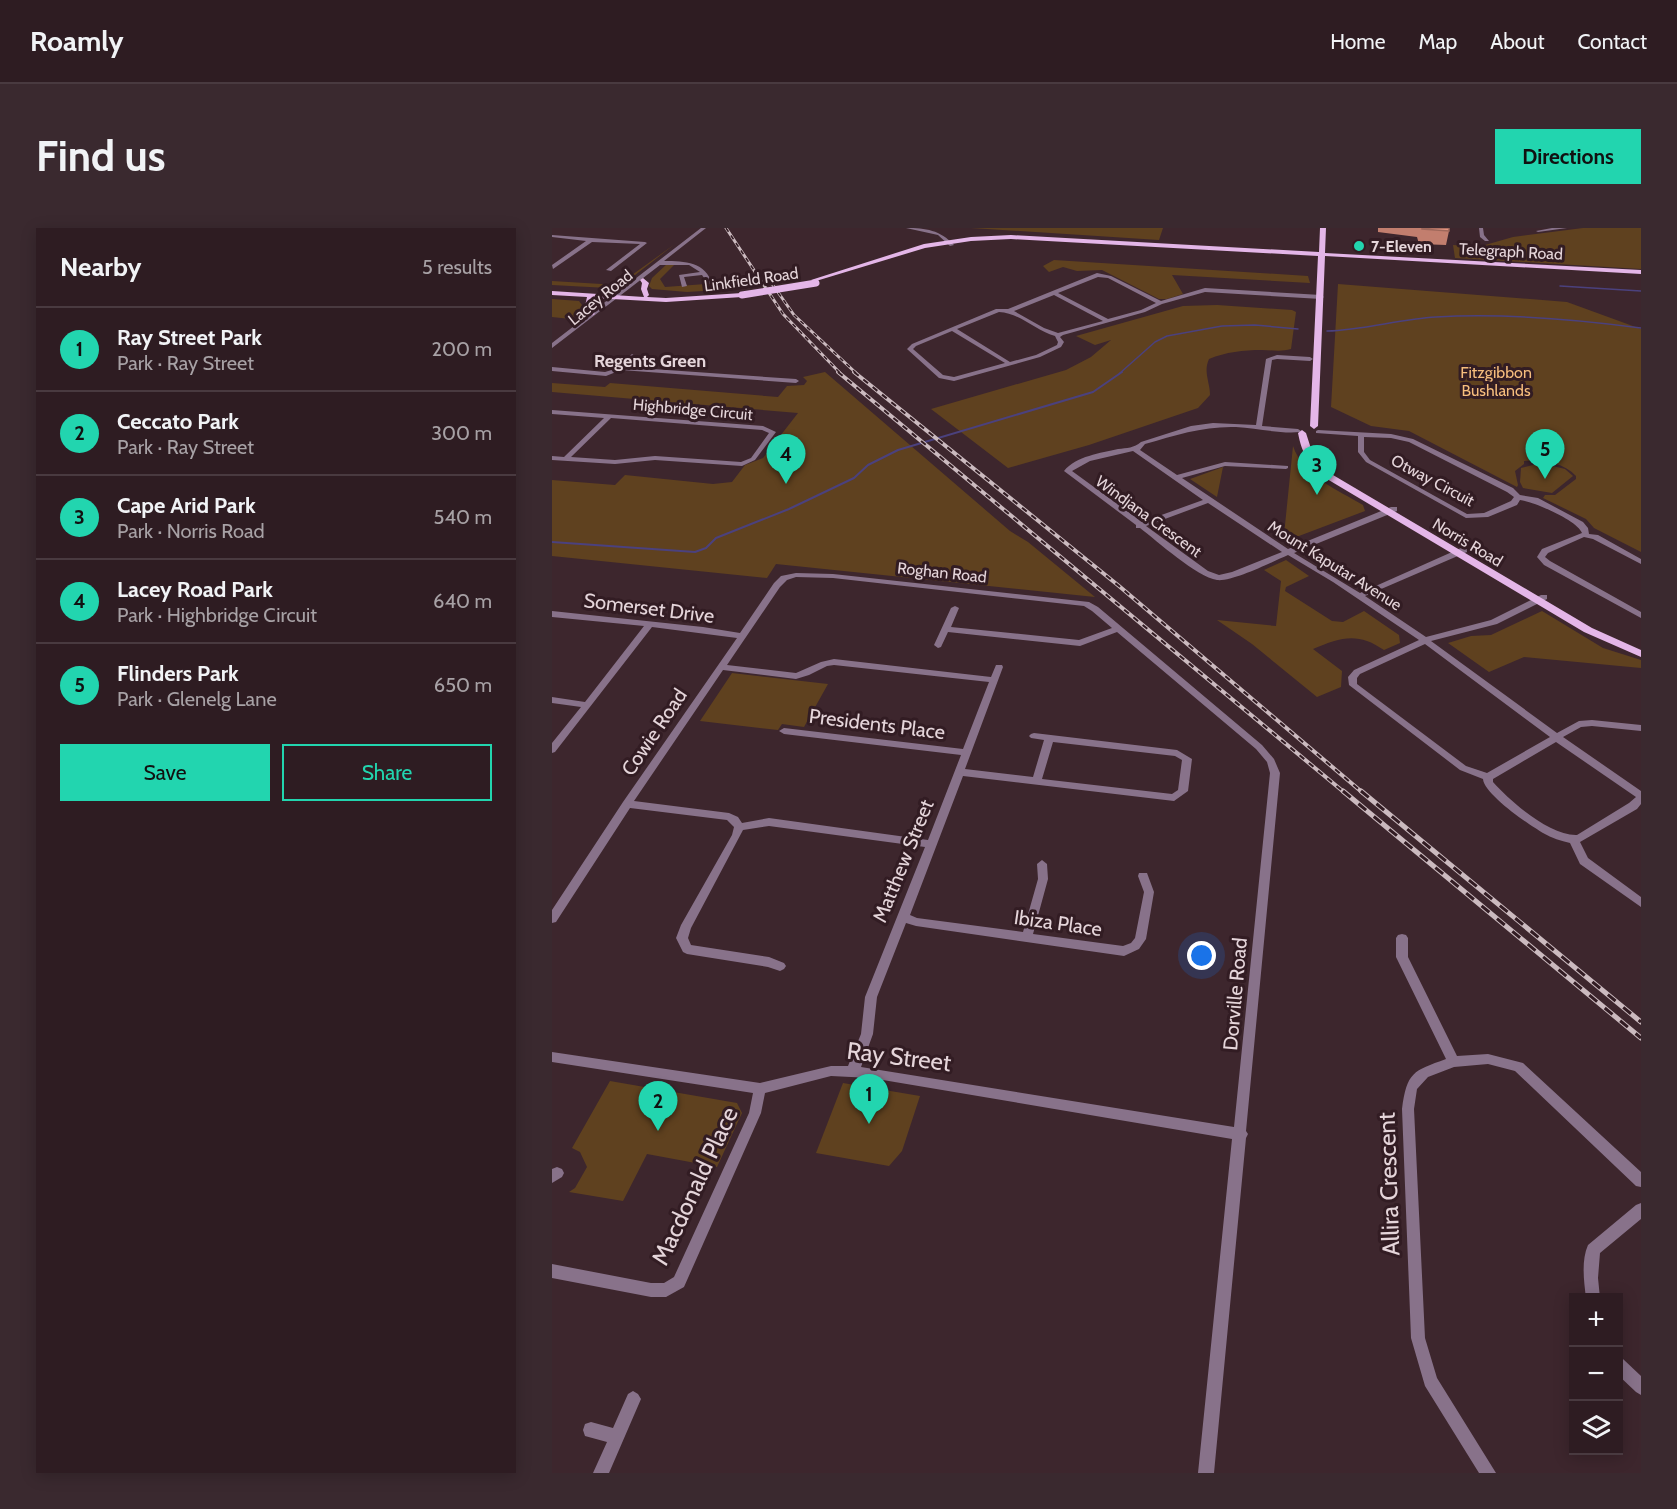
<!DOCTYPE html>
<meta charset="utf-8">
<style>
body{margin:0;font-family:Cabin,sans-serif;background:#3a292f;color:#f1f3f6}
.controls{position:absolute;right:18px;bottom:18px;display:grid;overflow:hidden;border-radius:0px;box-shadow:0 3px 15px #0003}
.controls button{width:54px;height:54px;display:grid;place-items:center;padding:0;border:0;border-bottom:2px solid #493a40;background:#2e1c22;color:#f1f3f6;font:30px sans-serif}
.you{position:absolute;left:650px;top:728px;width:21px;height:21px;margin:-15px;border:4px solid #fff;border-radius:50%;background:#1a73e8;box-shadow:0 0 0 9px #1a73e833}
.badge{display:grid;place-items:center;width:39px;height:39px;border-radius:50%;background:#22d5af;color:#111;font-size:20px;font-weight:700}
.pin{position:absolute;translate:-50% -50px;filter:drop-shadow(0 2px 3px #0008)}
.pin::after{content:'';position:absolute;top:32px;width:21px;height:18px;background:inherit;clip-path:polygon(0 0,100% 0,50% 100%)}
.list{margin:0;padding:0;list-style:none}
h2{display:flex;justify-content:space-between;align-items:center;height:78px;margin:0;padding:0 24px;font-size:26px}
h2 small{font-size:20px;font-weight:400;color:#a7a1a5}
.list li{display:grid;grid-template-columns:39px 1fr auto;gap:18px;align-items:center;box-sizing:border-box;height:84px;padding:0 24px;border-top:2px solid #493a40}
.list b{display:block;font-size:22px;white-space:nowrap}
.list p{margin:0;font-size:20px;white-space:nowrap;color:#a7a1a5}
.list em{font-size:20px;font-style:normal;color:#a7a1a5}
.actions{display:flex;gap:12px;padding:18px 24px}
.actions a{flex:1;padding:14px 0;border:2px solid #22d5af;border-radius:0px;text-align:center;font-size:21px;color:#22d5af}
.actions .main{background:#22d5af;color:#111}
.icon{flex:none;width:33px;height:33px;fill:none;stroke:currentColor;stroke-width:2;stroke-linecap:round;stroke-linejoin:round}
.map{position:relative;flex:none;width:1089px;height:1245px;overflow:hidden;border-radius:0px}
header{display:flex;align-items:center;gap:36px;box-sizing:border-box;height:84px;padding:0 30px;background:#2e1c22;border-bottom:2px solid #493a40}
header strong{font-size:28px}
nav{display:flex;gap:33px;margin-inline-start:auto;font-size:21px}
.intro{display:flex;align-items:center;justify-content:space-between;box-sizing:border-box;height:144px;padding:0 36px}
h1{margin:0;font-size:42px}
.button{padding:15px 27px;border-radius:0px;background:#22d5af;color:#111;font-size:21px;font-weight:700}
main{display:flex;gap:36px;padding:0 36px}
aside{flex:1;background:#2e1c22;border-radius:0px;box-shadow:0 3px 15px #0003}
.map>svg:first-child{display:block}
.green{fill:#5f411f}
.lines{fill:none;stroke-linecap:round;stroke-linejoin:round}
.stream-far1{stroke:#4b417e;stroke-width:1.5}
.stream{stroke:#4b417e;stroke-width:2}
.minor{fill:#88728a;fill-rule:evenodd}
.major{fill:#e4b6e8;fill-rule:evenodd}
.rail-far2-casing{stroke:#cbbabf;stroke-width:3}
.rail-far1-casing{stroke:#cbbabf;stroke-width:4}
.rail-casing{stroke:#cbbabf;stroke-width:5}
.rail-far2{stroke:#321c23;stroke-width:1.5;stroke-dasharray:4.5;stroke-linecap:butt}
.rail-far1{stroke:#321c23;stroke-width:2;stroke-dasharray:6;stroke-linecap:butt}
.rail{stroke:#321c23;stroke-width:3;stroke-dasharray:10;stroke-linecap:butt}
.major-bridge{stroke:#e4b6e8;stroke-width:7}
.wall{fill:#c27e6e}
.building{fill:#e29380;stroke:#9e675a;stroke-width:1.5}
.poi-dot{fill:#22d5af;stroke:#321c23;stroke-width:2}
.labels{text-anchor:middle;stroke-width:6;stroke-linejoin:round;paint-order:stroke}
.far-poi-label{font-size:16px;font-weight:bold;fill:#e5d5da;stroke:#321c23;text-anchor:start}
.far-street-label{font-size:16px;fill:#e5d5da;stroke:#321c23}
.far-park-label{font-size:16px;fill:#f6bd7d;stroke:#321c23}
.far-neighbourhood-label{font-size:18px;font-weight:bold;fill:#e5d5da;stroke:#321c23}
.street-label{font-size:20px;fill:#e5d5da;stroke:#321c23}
.near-street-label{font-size:24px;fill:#e5d5da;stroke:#321c23}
</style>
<header>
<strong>Roamly</strong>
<nav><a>Home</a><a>Map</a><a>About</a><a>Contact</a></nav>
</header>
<div class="intro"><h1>Find us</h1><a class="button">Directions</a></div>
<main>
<aside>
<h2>Nearby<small>5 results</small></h2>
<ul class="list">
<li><span class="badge">1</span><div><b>Ray Street Park</b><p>Park · Ray Street</p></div><em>200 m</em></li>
<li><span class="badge">2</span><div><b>Ceccato Park</b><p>Park · Ray Street</p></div><em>300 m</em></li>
<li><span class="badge">3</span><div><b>Cape Arid Park</b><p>Park · Norris Road</p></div><em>540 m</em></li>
<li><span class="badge">4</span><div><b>Lacey Road Park</b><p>Park · Highbridge Circuit</p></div><em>640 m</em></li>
<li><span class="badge">5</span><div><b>Flinders Park</b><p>Park · Glenelg Lane</p></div><em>650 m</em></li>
</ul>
<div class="actions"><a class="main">Save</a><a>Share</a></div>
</aside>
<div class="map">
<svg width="1089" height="1245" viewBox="0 0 1089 1245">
<rect width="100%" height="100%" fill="#3d262d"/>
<!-- green -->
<g class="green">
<path d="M 419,0 L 611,0 L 607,12 Z"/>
<path d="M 1031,0 L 1089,0 L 1089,41 L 903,30 L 901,17 L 926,19 L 961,9 Z"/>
<path d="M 123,16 L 69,58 L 56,60 L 0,57 L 0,53 L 66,57 Z"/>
<path d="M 502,32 L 756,48 L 758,55 L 620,47 L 631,66 L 615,71 L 607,71 L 550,42 L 525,43 L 511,39 L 497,44 L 491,38 Z"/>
<path d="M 115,36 L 123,36 L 108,51 L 113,59 L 181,54 L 185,57 L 182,61 L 135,64 L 100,61 L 97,58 L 100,50 Z"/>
<path d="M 786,56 L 1015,74 L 1089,101 L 1089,324 L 1042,300 L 1034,291 L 991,270 L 993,267 L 1003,267 L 1024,251 L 1024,248 C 1011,234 990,232 972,233 L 972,236 L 963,243 L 966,257 L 965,259 L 857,203 L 819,198 L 779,179 Z"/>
<path d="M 0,71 L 27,73 L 30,77 L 28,86 L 19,91 L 0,89 Z"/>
<path d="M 665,77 L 740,82 L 744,84 L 739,121 C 729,124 720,122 710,122 C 691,122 674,124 657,131 C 651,144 658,154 658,167 L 646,180 L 537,217 L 456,240 L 379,181 L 514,142 L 539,129 L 559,112 L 543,117 L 524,108 L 631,78 Z"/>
<path d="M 273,144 L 458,303 L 476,314 L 543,369 L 224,336 L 215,350 L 0,328 L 0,252 L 63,257 L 73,247 L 161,256 L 180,254 L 193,237 L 211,230 L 246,185 L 0,164 L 0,155 L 53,159 L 58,155 L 226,169 L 235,158 L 252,157 L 255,153 L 251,149 Z"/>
<path d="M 741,218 C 751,248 786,262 811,277 L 813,283 L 739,311 L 732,307 Z"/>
<path d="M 989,235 L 1013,241 L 1021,248 L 1000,265 L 971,260 L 968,254 L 969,240 Z"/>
<path d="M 671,239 L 665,269 L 638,251 Z"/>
<path d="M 734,332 L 757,348 L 734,359 L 733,363 L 780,393 L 791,394 L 812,383 L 847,407 L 848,415 L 832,422 C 806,404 789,409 761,421 L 790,443 L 789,459 L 765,469 L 700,416 L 665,392 L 724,398 L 729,353 L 712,342 Z"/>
<path d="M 990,383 L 1051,420 L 1089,432 L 1089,440 L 972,429 L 937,444 L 896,415 L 919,408 L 939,407 Z"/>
<path d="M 180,445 L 276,456 L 252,499 L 230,496 L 226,502 L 148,493 Z"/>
<path d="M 58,853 L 185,875 L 190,885 L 165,939 L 95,926 L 71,973 L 17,964 L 23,960 L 35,939 L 28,924 L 20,920 Z"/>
<path d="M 291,855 L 368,868 L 350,923 L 337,938 L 264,925 Z"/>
</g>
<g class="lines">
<!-- stream-far1 -->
<g class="stream-far1">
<path d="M 1008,58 L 1089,63"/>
<path d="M 775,103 C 812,102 847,91 884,89 C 952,85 1021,91 1089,100"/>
<path d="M 568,145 L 603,114 L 615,108 L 670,98 L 703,97 L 746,101"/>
</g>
<!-- stream -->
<path class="stream" d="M 0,314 L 143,324 L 154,320 L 164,310 L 237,281 L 302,250 L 316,237 L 346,222 L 541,164 L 570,144"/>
<!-- minor -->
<g class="minor">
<path d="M 149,0 L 154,0 L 112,33 C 133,33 154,34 160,56 L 156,56 L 150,47 L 132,49 L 135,58 L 130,59 L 127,47 L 148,44 L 137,37 L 108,37 L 0,120 L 0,115 Z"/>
<path d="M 354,0 C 374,0 388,2 402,17 L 398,18 L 386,7 Z"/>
<path d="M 927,0 L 931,0 L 932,7 L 937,13 L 933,13 L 928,9 Z"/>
<path d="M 1000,0 L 1015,0 L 986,4 L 984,3 Z"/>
<path d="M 0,7 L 93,14 L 95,15 L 59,43 L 54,42 L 88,16 L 40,14 L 1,41 L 0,37 L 34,13 L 0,9 Z"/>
<path d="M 545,45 L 559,48 L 609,73 L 653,60 L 769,67 L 772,69 L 769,71 L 653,64 L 610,76 L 593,84 L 511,107 L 508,109 L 512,114 L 509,119 L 488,129 L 402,153 L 387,150 L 355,121 L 360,116 L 444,81 L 456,81 ZM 546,49 L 556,50 L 604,75 L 589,82 L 556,91 L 506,65 ZM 502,67 L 551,93 L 506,105 L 492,100 L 462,83 ZM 447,84 C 468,85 483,102 503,108 L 506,114 L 505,117 L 484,127 L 458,134 L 405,101 ZM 400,103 L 453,135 L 402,149 L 391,147 L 361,121 L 364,118 Z"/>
<path d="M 80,126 L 83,128 L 72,139 L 244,151 L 247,153 L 244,155 L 69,142 L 54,148 L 0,143 L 0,139 L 53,144 L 63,141 Z"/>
<path d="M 725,127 L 758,129 L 761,131 L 758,133 L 725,131 L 720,132 L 710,198 L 746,201 L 749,203 L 748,204 C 727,206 705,200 684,199 C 652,198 624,207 593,216 L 588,222 L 625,247 L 673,234 L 736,238 L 736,240 L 734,241 L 673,238 L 630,250 L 736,321 L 839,279 L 845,279 L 845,283 L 742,325 L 808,365 L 909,320 L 915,320 L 915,324 L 813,368 L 874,409 L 939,392 L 989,367 L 995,367 L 995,371 L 945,396 L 879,413 L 1005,505 L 1027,493 L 1040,492 L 1089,497 L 1089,503 L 1040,498 L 1029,499 L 1011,509 L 1089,563 L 1089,576 L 1085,581 L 1028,614 L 1036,630 L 1089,669 L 1089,679 L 1028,636 L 1018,615 C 1009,613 1000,610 991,605 C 977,597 932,566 931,551 L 908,542 L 797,457 L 796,449 L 802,442 L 867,412 L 781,354 L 736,327 C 720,334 680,354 665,352 C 645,349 605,313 588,300 L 584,300 L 584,297 L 512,243 C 524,228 549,225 566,221 C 575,220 582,220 589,214 L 639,198 L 661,195 L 704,197 L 714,131 ZM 581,223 L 651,272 L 590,294 L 520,243 L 538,233 ZM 656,275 L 730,324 L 680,344 L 667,347 L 656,343 L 594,298 ZM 873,416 L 998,509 L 935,545 L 914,538 L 805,456 L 805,450 L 808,446 ZM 1004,514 L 1084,569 L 1077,575 L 1025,607 C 998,608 959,574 941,554 L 941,551 Z"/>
<path d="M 0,182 L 211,198 L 224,204 L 203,232 L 190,238 L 103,232 L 63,236 L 0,232 L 0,228 L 12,229 L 52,190 L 0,186 ZM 59,190 L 210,202 L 217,205 L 199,230 L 189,234 L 103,228 L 63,232 L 19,229 Z"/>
<path d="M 766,202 L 839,206 L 861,211 L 961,260 L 968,267 L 986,270 L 1031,294 L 1036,300 L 1037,306 L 1046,307 L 1089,331 L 1089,336 L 1041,311 L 1032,309 L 996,325 L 993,329 L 998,333 L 1089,384 L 1089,390 L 992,337 L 985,329 L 990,321 L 1030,305 C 1025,292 982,274 968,272 L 965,277 L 936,289 L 914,290 L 814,234 L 806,224 L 806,208 L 764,205 L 764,203 ZM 812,209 L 839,210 L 857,214 L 955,264 L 962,269 L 959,273 L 932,285 L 915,286 L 818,232 L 812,224 Z"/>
<path d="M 244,345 L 281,346 L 537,374 L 546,379 L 710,517 L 722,531 L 728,545 L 694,903 L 696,906 L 694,910 L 662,1245 L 646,1245 L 680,911 L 319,850 L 279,848 L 213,865 L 209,885 L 132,1059 L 114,1069 L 99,1069 L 0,1050 L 0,1036 L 99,1055 L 112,1055 L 122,1049 L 197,885 L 201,865 L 0,834 L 0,824 L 208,855 L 279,838 L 296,838 L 309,806 L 313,769 L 373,619 L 217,598 L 191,602 L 139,700 L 136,710 L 139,717 L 217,729 L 232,735 L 234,738 L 232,741 L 228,743 L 216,739 L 135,726 L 131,724 L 124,710 L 129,697 L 180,607 L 182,599 L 175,592 L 78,580 L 4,694 L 0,695 L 0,682 L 71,574 L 185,410 L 100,399 L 3,524 L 0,525 L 0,515 L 29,479 L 0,475 L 0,469 L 33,474 L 92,398 L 0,389 L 0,383 L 151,399 L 188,405 L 222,355 L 229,348 ZM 244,349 L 281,350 L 532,378 L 540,383 L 560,400 L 527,412 L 399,399 L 407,380 L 403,378 L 399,380 L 382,417 L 386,420 L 389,419 L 396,404 L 528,418 L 565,404 L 704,521 L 715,534 L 718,545 L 682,899 L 309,839 L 321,806 L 325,769 L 354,695 L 364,698 L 572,728 L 587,721 L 594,711 L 602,664 L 595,645 L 587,645 L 586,648 L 592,664 L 583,710 L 579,715 L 571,718 L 481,706 L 496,651 L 495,636 L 490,632 L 485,636 L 486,651 L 471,704 L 365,690 L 358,687 L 411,548 L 622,573 L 636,563 L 640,531 L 625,522 L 482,505 L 479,506 L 477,508 L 479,510 L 492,512 L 481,549 L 413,541 L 451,439 L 450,437 L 444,437 L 439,449 L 282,431 L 269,434 L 244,445 L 175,437 L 228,359 L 235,352 ZM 282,437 L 437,454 L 411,521 L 232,500 L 227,503 L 232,506 L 409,527 L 376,612 L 217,590 L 190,595 L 186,589 L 177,585 L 82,573 L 171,442 L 244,451 L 257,447 L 275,438 ZM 501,514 L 623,528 L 630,532 L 626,562 L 620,566 L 490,551 Z"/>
<path d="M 850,706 L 854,707 L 856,710 L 856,729 L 905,828 L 936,826 L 971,835 L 1089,944 L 1089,959 L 1084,958 L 963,843 L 936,836 L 902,839 L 876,849 L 865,861 L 862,881 L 873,1110 L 885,1150 L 944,1245 L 927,1245 L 873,1158 L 859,1110 L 850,881 C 855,844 861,843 894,831 L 844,729 L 844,710 L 846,707 Z"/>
<path d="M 5,939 L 10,941 L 12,945 L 10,949 L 0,955 L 0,941 Z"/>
<path d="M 1089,975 L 1089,991 L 1048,1025 L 1046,1050 L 1048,1070 L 1034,1070 C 1032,1053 1029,1033 1036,1017 L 1084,977 Z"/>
<path d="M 1066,1129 L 1071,1131 L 1089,1148 L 1089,1167 L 1084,1164 L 1066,1147 Z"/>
<path d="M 81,1163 L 86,1166 L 89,1171 L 57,1245 L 41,1245 L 55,1214 L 33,1208 L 31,1202 L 33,1196 L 39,1194 L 61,1200 L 76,1166 Z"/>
</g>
<!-- major -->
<g class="major">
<path d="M 768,0 L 774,0 L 773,25 L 1089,42 L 1089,46 L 773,28 L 766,198 L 762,201 L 758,198 L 766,28 L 459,11 L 419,13 L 373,20 L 264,53 L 259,52 L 372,16 L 419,9 L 459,7 L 767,24 Z"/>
<path d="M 91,50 L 97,55 L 95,61 L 97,67 L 95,69 L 114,70 L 190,65 L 193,67 L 190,69 L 114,74 L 42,70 L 40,83 L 43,86 L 39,88 L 32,83 L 35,69 L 0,67 L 0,63 L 92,69 L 89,61 L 90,55 L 88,52 Z"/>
<path d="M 750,202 L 754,205 L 762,230 L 781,247 L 1040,400 L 1089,422 L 1089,429 L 1032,404 L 775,251 C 757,238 750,226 746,205 Z"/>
</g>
<!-- rail-far2 casing -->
<g class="rail-far2-casing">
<g id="rail-far2">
<path d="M 174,0 L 231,86 L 288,145"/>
<path d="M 216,50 L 242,87 L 304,145"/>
</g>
</g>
<!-- rail-far1 casing -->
<g class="rail-far1-casing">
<g id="rail-far1">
<path d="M 286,144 L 793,565"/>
<path d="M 302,144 L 567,358 L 811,565"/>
</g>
</g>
<!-- rail casing -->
<g class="rail-casing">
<g id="rail">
<path d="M 791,563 L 1089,810"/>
<path d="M 809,563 L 1089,794"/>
</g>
</g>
<!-- rail-far2 -->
<use href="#rail-far2" class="rail-far2"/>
<!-- rail-far1 -->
<use href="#rail-far1" class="rail-far1"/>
<!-- rail -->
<use href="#rail" class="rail"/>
<!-- major-bridge -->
<path class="major-bridge" d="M 190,67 L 264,55"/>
</g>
<!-- wall -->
<path class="wall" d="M 826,0 L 897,0 L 897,3 L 894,17 L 867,16 L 865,9 L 826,4 Z"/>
<!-- building -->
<path class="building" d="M 870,0 L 897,0 L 897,3 L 870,1 Z"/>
<!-- markers -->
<circle class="poi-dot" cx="807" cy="18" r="6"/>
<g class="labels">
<!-- far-poi labels -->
<g class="far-poi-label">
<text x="819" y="24">7-Eleven</text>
</g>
<!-- far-street labels -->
<g class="far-street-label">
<text transform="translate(959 23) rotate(3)" y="6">Telegraph Road</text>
<text transform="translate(199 51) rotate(-8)" y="6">Linkfield Road</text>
<text transform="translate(48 69) rotate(-39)" y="6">Lacey Road</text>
<text transform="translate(141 181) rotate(5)" y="6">Highbridge Circuit</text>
<text transform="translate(881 252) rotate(28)" y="6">Otway Circuit</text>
<text transform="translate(597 288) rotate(36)" y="6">Windjana Crescent</text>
<text transform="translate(916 314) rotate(31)" y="6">Norris Road</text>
<text transform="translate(783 337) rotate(32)" y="6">Mount Kaputar Avenue</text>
<text transform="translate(390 344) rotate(6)" y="6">Roghan Road</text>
</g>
<!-- far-park labels -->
<g class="far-park-label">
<text x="944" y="150">Fitzgibbon<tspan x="944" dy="18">Bushlands</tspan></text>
</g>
<!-- far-neighbourhood labels -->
<g class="far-neighbourhood-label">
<text x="98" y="139">Regents Green</text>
</g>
<!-- street labels -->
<g class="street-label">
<text transform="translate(97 380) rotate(7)" y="7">Somerset Drive</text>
<text transform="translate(325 496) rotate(7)" y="7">Presidents Place</text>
<text transform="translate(102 504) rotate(-56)" y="7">Cowie Road</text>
<text transform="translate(351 633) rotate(-68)" y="7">Matthew Street</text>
<text transform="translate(506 695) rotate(8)" y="7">Ibiza Place</text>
<text transform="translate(683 766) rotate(-85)" y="7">Dorville Road</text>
</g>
<!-- near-street labels -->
<g class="near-street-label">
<text transform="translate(347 829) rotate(7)" y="8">Ray Street</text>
<text transform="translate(837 956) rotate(-92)" y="8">Allira Crescent</text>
<text transform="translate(143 958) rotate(-65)" y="8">Macdonald Place</text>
</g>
</g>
</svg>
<div class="controls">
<button>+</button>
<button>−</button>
<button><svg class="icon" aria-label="layers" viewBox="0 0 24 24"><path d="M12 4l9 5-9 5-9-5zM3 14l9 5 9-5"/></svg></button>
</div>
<div class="you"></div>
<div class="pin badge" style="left:317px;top:896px">1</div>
<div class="pin badge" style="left:106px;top:903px">2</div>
<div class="pin badge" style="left:765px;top:267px">3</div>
<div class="pin badge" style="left:234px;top:256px">4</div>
<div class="pin badge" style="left:993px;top:251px">5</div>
</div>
</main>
